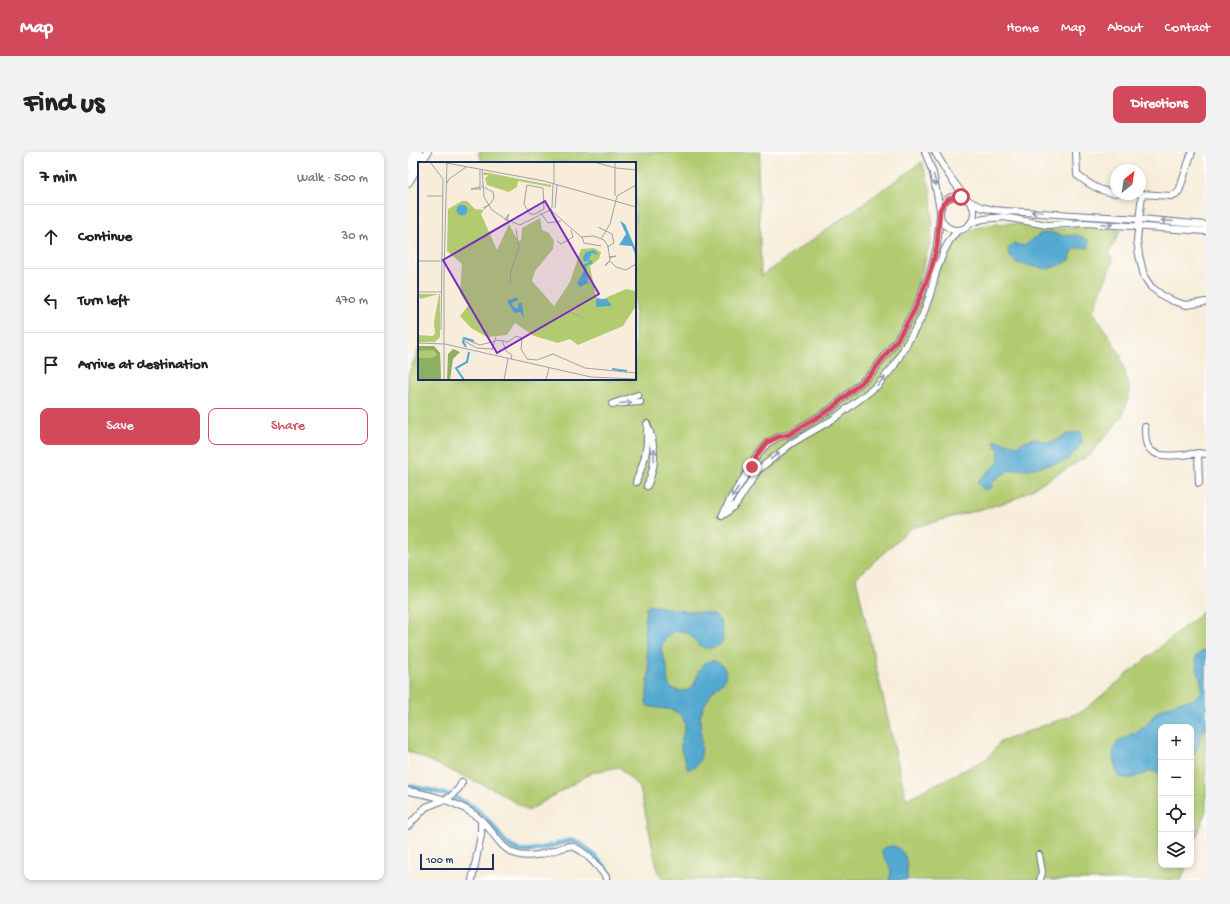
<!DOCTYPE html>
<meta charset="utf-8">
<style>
body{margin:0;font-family:"Gochi Hand",sans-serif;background:#f2f2f2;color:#222}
.controls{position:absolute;right:12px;bottom:12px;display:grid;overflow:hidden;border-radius:8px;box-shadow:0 2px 6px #0003}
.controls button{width:36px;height:36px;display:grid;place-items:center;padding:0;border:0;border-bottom:1px solid #e0e0e0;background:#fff;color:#222;font:20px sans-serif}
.compass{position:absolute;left:702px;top:12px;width:36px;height:36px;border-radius:50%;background:#fff;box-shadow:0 2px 6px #0003;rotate:30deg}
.scale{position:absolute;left:12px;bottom:10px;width:74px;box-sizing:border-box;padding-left:4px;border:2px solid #1b2f5e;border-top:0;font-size:11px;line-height:14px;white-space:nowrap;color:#1b2f5e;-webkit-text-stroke:3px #fdfcf7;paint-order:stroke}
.stop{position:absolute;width:12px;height:12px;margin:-9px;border:3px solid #d1495b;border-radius:50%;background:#fff}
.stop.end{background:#d1495b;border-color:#fff;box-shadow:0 1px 4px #0008}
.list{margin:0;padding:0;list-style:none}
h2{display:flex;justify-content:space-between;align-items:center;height:52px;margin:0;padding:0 16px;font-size:17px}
h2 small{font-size:13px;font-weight:400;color:#767676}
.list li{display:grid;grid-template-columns:26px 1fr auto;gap:12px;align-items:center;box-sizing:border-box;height:64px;padding:0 16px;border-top:1px solid #e0e0e0}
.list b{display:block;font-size:15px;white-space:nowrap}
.list em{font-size:13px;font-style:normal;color:#767676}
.actions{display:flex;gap:8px;padding:12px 16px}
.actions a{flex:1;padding:9px 0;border:1px solid #d1495b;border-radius:8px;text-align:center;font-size:14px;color:#d1495b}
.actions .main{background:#d1495b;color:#fff}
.icon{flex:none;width:22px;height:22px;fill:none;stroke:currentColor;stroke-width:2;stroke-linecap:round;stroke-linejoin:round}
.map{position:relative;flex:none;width:798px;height:728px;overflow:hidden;border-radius:8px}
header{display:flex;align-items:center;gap:24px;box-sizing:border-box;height:56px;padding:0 20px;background:#d1495b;color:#fff}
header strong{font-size:19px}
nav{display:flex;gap:22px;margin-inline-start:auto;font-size:14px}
.intro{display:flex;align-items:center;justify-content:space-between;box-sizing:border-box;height:96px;padding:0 24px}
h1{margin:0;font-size:28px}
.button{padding:10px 18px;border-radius:8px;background:#d1495b;color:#fff;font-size:14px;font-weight:700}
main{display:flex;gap:24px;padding:0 24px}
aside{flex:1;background:#fff;border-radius:8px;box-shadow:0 2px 6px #0003}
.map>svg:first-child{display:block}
.green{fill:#b2cb71;stroke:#667d68}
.water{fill:#53a9d0;stroke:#376c97}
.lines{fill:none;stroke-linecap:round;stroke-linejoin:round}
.canal{stroke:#53a9d0;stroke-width:5}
.street-casing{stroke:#687289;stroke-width:8}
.secondary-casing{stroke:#687289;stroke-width:10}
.highway-casing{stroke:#687289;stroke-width:13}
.street{stroke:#fff;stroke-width:6}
.secondary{stroke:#fff;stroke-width:8}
.highway{stroke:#fff;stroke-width:11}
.oneway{stroke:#8d97ae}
.route{stroke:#d1495b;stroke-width:5}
.inset-river{fill:none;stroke:#53a9d0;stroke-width:2}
.inset-road{fill:none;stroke:#9fa1a8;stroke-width:1}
.view{fill:#7b2cbf;fill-opacity:0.15;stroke:#7b2cbf;stroke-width:2}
.inset-edge{fill:none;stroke:#1b2f5e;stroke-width:2}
</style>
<header>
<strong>Map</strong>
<nav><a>Home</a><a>Map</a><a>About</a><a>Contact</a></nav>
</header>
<div class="intro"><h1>Find us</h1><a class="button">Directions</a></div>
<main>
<aside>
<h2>7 min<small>Walk · 500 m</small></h2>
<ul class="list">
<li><svg class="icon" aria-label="ahead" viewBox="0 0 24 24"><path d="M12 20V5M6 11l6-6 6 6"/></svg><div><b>Continue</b></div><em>30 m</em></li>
<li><svg class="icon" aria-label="left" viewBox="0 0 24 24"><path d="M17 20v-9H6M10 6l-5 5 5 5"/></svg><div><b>Turn left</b></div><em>470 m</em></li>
<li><svg class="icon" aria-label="arrive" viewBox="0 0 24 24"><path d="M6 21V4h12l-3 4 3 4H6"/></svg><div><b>Arrive at destination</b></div></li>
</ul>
<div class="actions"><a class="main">Save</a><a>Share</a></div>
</aside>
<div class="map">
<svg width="798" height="728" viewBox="0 0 798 728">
<rect width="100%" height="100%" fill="#fdfcf7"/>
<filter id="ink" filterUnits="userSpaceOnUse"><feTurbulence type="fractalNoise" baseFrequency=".025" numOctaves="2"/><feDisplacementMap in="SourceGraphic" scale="8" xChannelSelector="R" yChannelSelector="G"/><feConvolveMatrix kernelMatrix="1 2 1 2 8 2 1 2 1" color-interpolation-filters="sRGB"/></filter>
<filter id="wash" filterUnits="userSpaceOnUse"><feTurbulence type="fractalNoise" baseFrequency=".012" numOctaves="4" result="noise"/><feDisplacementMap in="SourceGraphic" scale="16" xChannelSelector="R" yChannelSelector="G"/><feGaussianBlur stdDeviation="0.9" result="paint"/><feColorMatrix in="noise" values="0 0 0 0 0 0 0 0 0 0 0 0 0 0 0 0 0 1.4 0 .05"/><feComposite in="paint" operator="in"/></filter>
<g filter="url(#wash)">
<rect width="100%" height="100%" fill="#f7edda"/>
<!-- green -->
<path class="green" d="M 70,0 L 353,0 L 350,21 L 353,124 L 514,10 L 523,39 L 524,71 L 522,91 L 517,109 L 507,141 L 523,147 C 527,137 528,125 532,115 C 544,81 572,69 607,72 C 618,72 628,76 640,77 C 653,78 666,74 679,74 C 690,75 701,77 712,79 L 701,101 L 705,108 L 685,159 L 712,202 L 722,240 L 714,264 L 682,303 L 603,349 L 503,376 L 448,426 L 498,647 L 580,606 L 592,590 L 675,559 L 790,464 L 798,456 L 798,658 L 783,701 L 783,575 L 753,575 L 753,713 L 779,713 L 773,728 L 256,728 L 250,720 L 232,636 L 211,615 L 185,620 L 120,659 L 88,638 L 48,621 L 0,599 L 0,223 L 11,196 L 11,227 L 227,227 L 227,11 L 75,11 Z"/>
<!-- water -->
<g class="water">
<path d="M 642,80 L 656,84 L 669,83 L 680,88 L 681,96 L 674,95 L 667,97 L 664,100 L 662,108 L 657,111 L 640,117 L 609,111 L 601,104 L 600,97 L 606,92 L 616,94 L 632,82 Z"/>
<path d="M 673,280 L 674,290 L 667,300 L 657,309 L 621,317 L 602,318 L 592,324 L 585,329 L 583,336 L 576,338 L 569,331 L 575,324 L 591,310 L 591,298 L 586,291 L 588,288 L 609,294 L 617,289 L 627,286 C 646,295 644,289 660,282 C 664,280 669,281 673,280 Z"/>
<path d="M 242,453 C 254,455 265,457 276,459 C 291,462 312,456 314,477 C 315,484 316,487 313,492 C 308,494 303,497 298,496 C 290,495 288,488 282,483 C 272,476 262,479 256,489 C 254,491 253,495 253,497 C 254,503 258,509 259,515 C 260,521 258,527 261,533 C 263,537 269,539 274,539 C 295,538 284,510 303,509 C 308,509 310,510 314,513 C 319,519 319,527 313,532 C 311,534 308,535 306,537 C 301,544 295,554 293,562 C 289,577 303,616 279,617 C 279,608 274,604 273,596 C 272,589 276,582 277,575 C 277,554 253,558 240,554 L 238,550 L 241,520 L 236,481 L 238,456 Z"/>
<path d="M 795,498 L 798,498 L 798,572 L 795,577 L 790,595 L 783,606 L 783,575 L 753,575 L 753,623 L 744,619 L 725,626 L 715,626 L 710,624 L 705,607 L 706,596 L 711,589 L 737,575 L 749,559 L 770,550 L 784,548 L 794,540 C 794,528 788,517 788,505 Z"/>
<path d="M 485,694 C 501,699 499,714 499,728 L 481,728 C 483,724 483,719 482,715 C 478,705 464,696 485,694 Z"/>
</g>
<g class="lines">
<!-- canal -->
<path class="canal" d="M 0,634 C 24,639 49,642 69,658 C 73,662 78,666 82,671 C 91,681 96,694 110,698 C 121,702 149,692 161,689 L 167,689 L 177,695 L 196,714 L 202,722 L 202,728"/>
</g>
</g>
<g filter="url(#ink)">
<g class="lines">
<!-- street casing -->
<g class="street-casing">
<g id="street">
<path d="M 517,0 L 525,21 L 532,58"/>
<path d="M 527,0 L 540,22 L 559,48 L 573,55 L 585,58 L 597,59 L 732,67 L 798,73"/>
<path d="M 668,0 L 669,23 C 681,32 692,40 708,41"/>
<path d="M 732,42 L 763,44 L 768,42 L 771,39 L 784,0"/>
<path d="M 734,42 L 729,88 L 731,103 L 736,124 L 743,135 L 755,144 L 765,149 L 778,153 L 798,150"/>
<circle cx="549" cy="61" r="17"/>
<path d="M 563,71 L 575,67 L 596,65 L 639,73 L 677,71 L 798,79"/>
<path d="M 230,243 L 204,252 L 232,250"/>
<path d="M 239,272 C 248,295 249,311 239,334"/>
<path d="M 737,275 C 737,280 737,288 739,293 C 747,312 782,299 798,302"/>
<path d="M 790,301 L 791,331"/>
<path d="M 228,330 C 236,310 240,299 239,278"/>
<path d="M 317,362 L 328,352 L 350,318 L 384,291 L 427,266 L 470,233 L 486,214 L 514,165 L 522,143 L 528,120 L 536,99 L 542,88 L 549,79"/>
<path d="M 314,364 L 323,346 L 343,315 L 348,305 L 360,291 L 370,285 L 380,283 L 423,257 L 464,221 L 489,188 L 506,159 L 515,138 L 523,118 L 529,94 L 532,64"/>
<path d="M 0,639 C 25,643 54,651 73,668 C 85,678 92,697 108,702 C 124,708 145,698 161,694 C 173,694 191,715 198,725 L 198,728"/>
<path d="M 0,674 L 18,655 L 41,646 L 51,636 L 54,630"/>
<path d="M 631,703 L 634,720 L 632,728"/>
<path d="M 64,728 L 73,683 L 73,668"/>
</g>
</g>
<!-- secondary casing -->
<g class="secondary-casing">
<g id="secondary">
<path d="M 12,11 L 19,0"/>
<path d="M 0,30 L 11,12"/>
</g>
</g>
<!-- highway casing -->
<g class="highway-casing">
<path id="highway" d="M 0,15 L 9,0"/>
</g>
<!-- street -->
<use href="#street" class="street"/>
<!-- secondary -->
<use href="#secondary" class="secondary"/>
<!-- highway -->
<use href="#highway" class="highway"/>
</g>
<!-- one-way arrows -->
<defs><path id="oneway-shaft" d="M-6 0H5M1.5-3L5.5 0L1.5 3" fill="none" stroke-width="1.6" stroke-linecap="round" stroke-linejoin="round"/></defs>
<g class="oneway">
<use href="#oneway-shaft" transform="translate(527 28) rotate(76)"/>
<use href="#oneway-shaft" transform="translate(629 60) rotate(-177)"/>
<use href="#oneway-shaft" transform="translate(759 69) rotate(-175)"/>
<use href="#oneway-shaft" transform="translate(699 72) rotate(3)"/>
<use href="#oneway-shaft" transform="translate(473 229) rotate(-48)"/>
<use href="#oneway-shaft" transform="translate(218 251) rotate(-5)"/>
<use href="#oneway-shaft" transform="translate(246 303) rotate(-91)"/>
<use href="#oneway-shaft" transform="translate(367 304) rotate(-38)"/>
<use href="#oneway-shaft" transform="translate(327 340) rotate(123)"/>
</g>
</g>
<g class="lines" filter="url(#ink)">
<!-- route -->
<path class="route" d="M 344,315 L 348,305 L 360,290 L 370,285 L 380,283 L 423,257 L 464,221 L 489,188 L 506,159 L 515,138 L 523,118 L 529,94 L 532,58 L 535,52 L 540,47 L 546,45 L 553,45"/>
</g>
<!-- overview -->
<g transform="translate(10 10)">
<rect width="218" height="218" fill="#f7edda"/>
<path d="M 66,10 L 133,23 L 133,25 L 100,19 L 99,25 L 91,30 L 69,23 L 67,16 L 71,13 L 65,13 ZM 44,39 L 49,39 L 57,47 L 66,48 L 63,52 L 79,88 L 91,62 L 100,79 L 103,78 L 104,66 L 122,56 L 124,68 L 131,71 L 136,79 L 135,87 L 117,109 L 114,119 L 136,144 L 152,120 L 163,87 L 176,86 L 183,90 L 181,97 L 172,104 L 178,135 L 185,137 L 208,127 L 218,129 L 218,144 L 205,164 L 160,183 L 152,177 L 140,181 L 116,174 L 97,161 L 89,173 L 69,175 L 53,166 L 42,154 L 50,144 L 42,131 L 44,102 L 29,89 L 30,47 ZM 0,132 L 22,132 L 22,175 L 17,180 L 0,180 L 0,173 L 15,174 L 17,171 L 16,160 L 21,132 L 2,137 ZM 0,184 L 16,184 L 22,191 L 23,218 L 0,218 Z" fill="#b2cb71"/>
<path d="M 0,184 L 16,184 L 22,191 L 23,218 L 0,218 L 0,196 L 14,196 L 19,193 L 15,188 L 0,189 ZM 35,187 L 42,190 L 35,197 L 32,218 L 29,218 L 30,192 Z" fill="#8daf63"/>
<path d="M38.5 48a5.5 5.5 0 1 1 11 0a5.5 5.5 0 1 1-11 0ZM 202,59 L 207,62 L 218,88 L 218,95 L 214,84 L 201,83 L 208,72 ZM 176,88 L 181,93 L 174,91 L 170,99 L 166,100 L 165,95 L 168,90 ZM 172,97 L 175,101 L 168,104 L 170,121 L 162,125 L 159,121 L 166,109 L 163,103 L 170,101 ZM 98,135 L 101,138 L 95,140 L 94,143 L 99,147 L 101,141 L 104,141 L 106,156 L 102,150 L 96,151 L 89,139 ZM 178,137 L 189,137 L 194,144 L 178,145 Z" fill="#53a9d0"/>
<path class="inset-river" d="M 48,185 L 45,180 L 46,176 L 56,179M 194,207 L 209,209M 46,218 L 38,206 L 49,200 L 51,190"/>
<path class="inset-road" d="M 12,0 L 25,17 L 23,168M 23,0 L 126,19 L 218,45M 176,0 L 198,6 L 218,8M 64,7 L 66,35 L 74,48 L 89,58 L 102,63 L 134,47M 62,8 L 62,28M 29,21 L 31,17 L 48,5M 136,22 L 136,0M 109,23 L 125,26 L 126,47 L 117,52 L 112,52 L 106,42 ZM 63,24 L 75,30 L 76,36 L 72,42M 62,25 L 53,27 L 63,27M 9,34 L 24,34M 197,34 L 197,0M 65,46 L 72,42 L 66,47M 134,46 L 135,22M 137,46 L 139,22M 134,49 L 163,75M 123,51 L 130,61 L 143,59M 91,52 L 89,58 L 87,58 L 90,53 ZM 180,65 L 194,72 L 196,81 L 189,85M 163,75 L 176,74 L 186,78 L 190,84 L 192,99 L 198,105 L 208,108 L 218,102M 164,75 L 166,81 L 183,84M 183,77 L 192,62 L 199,34 L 218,23M 139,79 L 143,82 L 155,75 L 153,68M 191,95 L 198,94 L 191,96M 0,99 L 23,99M 192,99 L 187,104 L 189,101 ZM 92,121 L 93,109 L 101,86 L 98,67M 0,130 L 23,130M 152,150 L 165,156M 46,177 L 62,183 L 81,178 L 90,180 L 98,174 L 104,176 L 103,187 L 109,197 L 119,198 L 135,192 L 167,206 L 218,211M 84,178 L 88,189 L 94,193 L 93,197M 46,179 L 59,186 L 74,187M 0,181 L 27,182 L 173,215 L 218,217M 74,188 L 78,175M 26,218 L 26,111 L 29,0M 86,218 L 90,196M 128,218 L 131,206"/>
<path class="view" d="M 127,39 L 181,132 L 79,191 L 25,98 Z"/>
<rect width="218" height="218" class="inset-edge"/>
</g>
</svg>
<div class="controls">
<button>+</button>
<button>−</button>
<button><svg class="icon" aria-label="locate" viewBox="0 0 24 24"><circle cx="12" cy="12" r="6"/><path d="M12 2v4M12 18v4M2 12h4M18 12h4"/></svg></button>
<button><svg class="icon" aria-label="layers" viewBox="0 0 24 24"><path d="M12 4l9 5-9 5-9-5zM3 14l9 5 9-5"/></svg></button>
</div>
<svg class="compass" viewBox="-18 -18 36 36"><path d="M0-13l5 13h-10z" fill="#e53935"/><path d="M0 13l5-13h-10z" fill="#767676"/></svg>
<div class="scale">100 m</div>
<div class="stop" style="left:553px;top:45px"></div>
<div class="stop end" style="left:344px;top:315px"></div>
</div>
</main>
